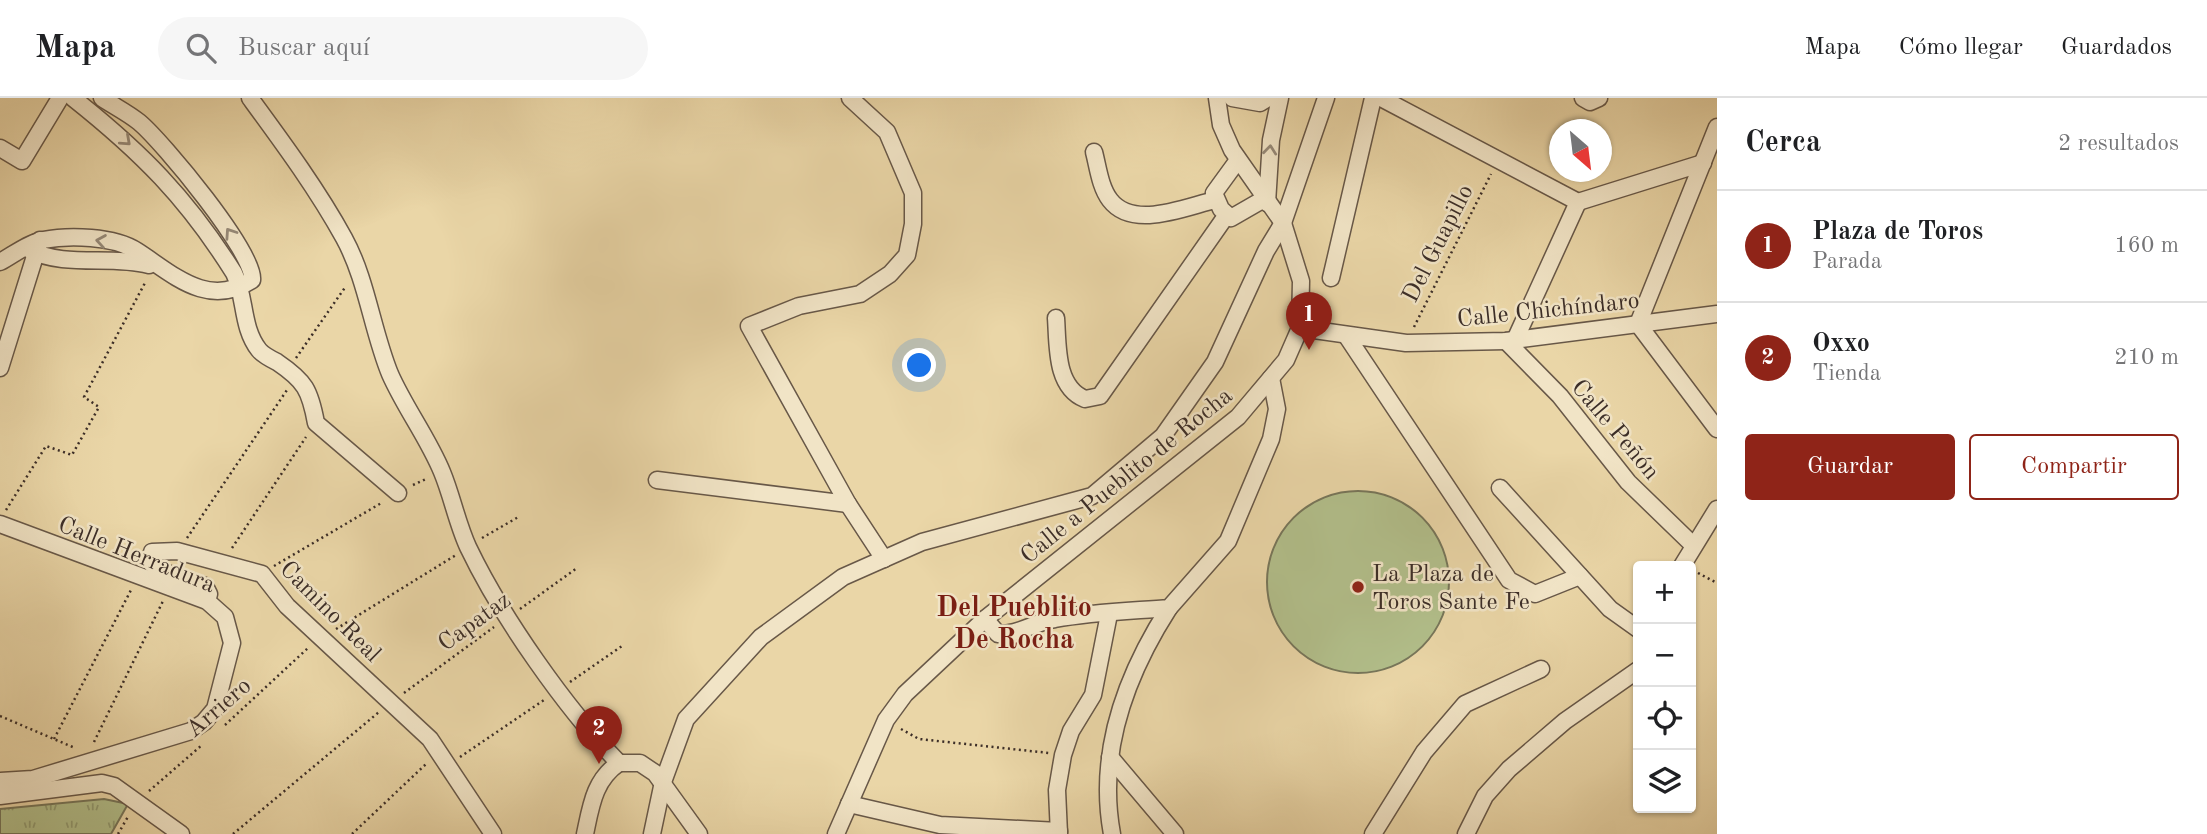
<!DOCTYPE html>
<html lang="es">
<meta charset="utf-8">
<style>
body{margin:0;font-family:"Old Standard TT",serif;background:#f6f6f6;color:#202124}
.controls{position:absolute;right:21px;bottom:21px;display:grid;overflow:hidden;border-radius:7px;box-shadow:0 2px 5px #0004}
.controls button{width:63px;height:63px;display:grid;place-items:center;padding:0;border:0;border-bottom:2px solid #e0e0e0;background:#fff;color:#202124;font:35px sans-serif}
.compass{position:absolute;left:1549px;top:21px;width:63px;height:63px;border-radius:50%;background:#fff;box-shadow:0 2px 5px #0004;rotate:152deg}
.you{position:absolute;left:920px;top:268px;width:24px;height:24px;margin:-18px;border:5px solid #fff;border-radius:50%;background:#1a73e8;box-shadow:0 0 0 10px #1a73e833}
.badge{display:grid;place-items:center;width:46px;height:46px;border-radius:50%;background:#8f2418;color:#fff;font-size:23px;font-weight:700}
.pin{position:absolute;translate:-50% -58px;filter:drop-shadow(0 2px 4px #0008)}
.pin::after{content:'';position:absolute;top:37px;width:24px;height:21px;background:inherit;clip-path:polygon(0 0,100% 0,50% 100%)}
.list{margin:0;padding:0;list-style:none}
h2{display:flex;justify-content:space-between;align-items:center;height:91px;margin:0;padding:0 28px;font-size:30px}
h2 small{font-size:23px;font-weight:400;color:#757577}
.list li{display:grid;grid-template-columns:46px 1fr auto;gap:21px;align-items:center;box-sizing:border-box;height:112px;padding:0 28px;border-top:2px solid #e0e0e0}
.list b{display:block;font-size:26px;white-space:nowrap}
.list p{margin:0;font-size:23px;white-space:nowrap;color:#757577}
.list em{font-size:23px;font-style:normal;color:#757577}
.actions{display:flex;gap:14px;padding:21px 28px}
.actions a{flex:1;padding:16px 0;border:2px solid #8f2418;border-radius:7px;text-align:center;font-size:24px;color:#8f2418}
.actions .main{background:#8f2418;color:#fff}
.icon{flex:none;width:38px;height:38px;fill:none;stroke:currentColor;stroke-width:2;stroke-linecap:round;stroke-linejoin:round}
.map{position:relative;flex:none;width:1717px;height:736px;overflow:hidden}
header{display:flex;align-items:center;gap:42px;box-sizing:border-box;height:98px;padding:0 35px;background:#fff;border-bottom:2px solid #e0e0e0}
header strong{font-size:33px}
nav{display:flex;gap:38px;margin-inline-start:auto;font-size:24px}
.search{width:490px;height:63px;background:#f6f6f6;display:flex;align-items:center;gap:18px;box-sizing:border-box;padding:0 24px;border-radius:38px;color:#757577;font-size:26px}
main{display:flex}
aside{flex:1;background:#fff}
.map>svg:first-child{display:block}
.grass{fill:url(#grass-tufts);stroke:#77765a;stroke-width:2}
.pitch{fill:#b2bf8b;stroke:#77765a;stroke-width:2}
.lines{fill:none;stroke-linecap:round;stroke-linejoin:round}
.minor-casing{stroke:#685848;stroke-width:19}
.path{stroke:#3c2e28;stroke-width:2.5;stroke-dasharray:2 3.5;stroke-linecap:butt}
.minor{stroke:#f1e4c6;stroke-width:16}
.oneway{stroke:#968977}
.poi-dot{fill:#8f2418;stroke:#f1e4c6;stroke-width:2.5}
.labels{text-anchor:middle;stroke-width:5;stroke-linejoin:round;paint-order:stroke}
.street-label{font-size:24px;fill:#3c2e28;stroke:#f1e4c6}
.poi-label{font-size:24px;fill:#3c2e28;stroke:#f1e4c6;text-anchor:start}
.quarter-label{font-size:28px;font-weight:bold;fill:#7a1f14;stroke:#f1e4c6}
</style>
<header>
<strong>Mapa</strong>
<div class="search"><svg class="icon" aria-label="search" viewBox="0 0 24 24"><circle cx="10" cy="10" r="6"/><path d="M15 15l6 6"/></svg>Buscar aquí</div>
<nav><a>Mapa</a><a>Cómo llegar</a><a>Guardados</a></nav>
</header>
<main>
<div class="map">
<svg width="1717" height="736" viewBox="0 0 1717 736">
<defs>
<pattern id="grass-tufts" width="24" height="20" patternUnits="userSpaceOnUse" patternTransform="scale(1.75)"><rect width="24" height="20" fill="#b2bf8b"/><path d="M3 7l-1-3M5 7V3M7 7l1-3M15 17l-1-3M17 17v-4M19 17l1-3" fill="none" stroke="#929c72"/></pattern>
</defs>
<rect width="100%" height="100%" fill="#ead6a7"/>
<filter id="stains"><feTurbulence type="fractalNoise" baseFrequency=".00286" numOctaves="4"/><feColorMatrix values="0 0 0 0 .2 0 0 0 0 .09 0 0 0 0 .02 0 0 0 .5 -.17"/></filter>
<radialGradient id="worn" r=".72"><stop offset=".6" stop-color="#630" stop-opacity="0"/><stop offset="1" stop-color="#630" stop-opacity=".3"/></radialGradient>
<!-- grass -->
<path class="grass" d="M 104,701 L 128,706 L 111,736 L 0,736 L 0,711 Z"/>
<!-- pitch -->
<circle class="pitch" cx="1358" cy="484" r="91"/>
<g class="lines">
<!-- minor casing -->
<g class="minor-casing">
<g id="minor">
<path d="M 73,0 C 141,54 187,100 234,175 C 246,199 241,229 259,252 C 263,257 271,261 277,264 C 305,283 310,292 316,325 L 398,395"/>
<path d="M 250,0 C 283,45 317,91 344,140 C 367,182 372,232 390,276 C 405,310 428,340 442,374 C 452,398 457,425 468,449 C 501,518 566,611 619,665"/>
<path d="M 850,0 L 887,34 L 913,95 L 913,126 L 907,157 L 890,176 L 860,196 L 799,208 L 749,228 L 848,406 L 884,461"/>
<path d="M 1232,0 L 1260,5 L 1268,0"/>
<path d="M 1381,0 L 1578,104 L 1703,65"/>
<path d="M 1583,0 L 1590,4 L 1599,0"/>
<path d="M 1717,29 L 1638,226 L 1717,331"/>
<path d="M 0,50 L 22,63 L 60,0"/>
<path d="M 1094,54 C 1098,69 1100,89 1110,102 C 1133,132 1185,109 1215,102"/>
<path d="M 1238,62 L 1214,95 L 1221,111 L 1231,120 L 1264,101"/>
<path d="M 1267,105 L 1271,42 L 1280,0"/>
<path d="M 30,152 C 65,170 111,157 149,167"/>
<path d="M 0,164 C 13,157 28,145 43,142 C 69,137 114,138 137,153 C 173,176 207,211 252,182 C 256,156 162,43 139,24 C 128,15 114,8 102,0"/>
<path d="M 1331,180 L 1373,0"/>
<path d="M 1056,220 C 1058,247 1055,289 1085,301 L 1100,298 L 1226,118"/>
<path d="M 1300,230 L 1406,245 L 1506,243 L 1717,216"/>
<path d="M 1346,237 L 1509,482 L 1535,496 L 1580,478"/>
<path d="M 1515,242 L 1578,104"/>
<path d="M 1506,243 L 1560,298 L 1628,384 L 1693,447"/>
<path d="M 0,270 L 40,142"/>
<path d="M 657,382 L 848,406"/>
<path d="M 1500,390 L 1610,511 L 1638,531"/>
<path d="M 0,426 L 207,503 L 225,519 L 232,545 L 215,611 L 204,624 L 191,633 L 33,681 L 0,683"/>
<path d="M 1682,468 L 1717,411"/>
<path d="M 207,503 L 209,496 L 205,488 L 158,472 L 150,464 L 152,454 L 177,453 L 262,476 L 287,508 L 430,641 L 493,736"/>
<path d="M 985,521 L 998,536 C 1018,537 1035,524 1055,521 C 1092,514 1131,513 1169,510 L 1228,443 L 1271,341 L 1277,311 L 1271,280"/>
<path d="M 1110,659 L 1175,736"/>
<path d="M 619,665 L 640,665 L 655,675 L 699,736"/>
<path d="M 0,698 L 102,685 L 114,688 L 181,736"/>
<path d="M 849,706 L 940,727 L 1059,733"/>
<path d="M 585,736 C 591,708 594,682 619,665"/>
<path d="M 652,736 L 663,684 L 686,621 L 761,539 L 843,479 L 922,444 L 1092,398 L 1163,338 L 1215,264 L 1266,153 L 1283,125 L 1326,0"/>
<path d="M 836,736 L 886,622 L 905,596 L 985,521 L 1238,319 L 1286,262 L 1300,230 L 1301,183 L 1283,125 L 1232,52 L 1221,27 L 1217,0"/>
<path d="M 1059,736 L 1057,692 L 1063,657 L 1071,633 L 1093,597 L 1109,516"/>
<path d="M 1112,736 C 1097,655 1126,577 1169,510"/>
<path d="M 1373,736 L 1424,654 L 1465,606 L 1541,571"/>
<path d="M 1466,736 L 1485,698 L 1509,671 L 1565,623 L 1638,572"/>
</g>
</g>
<!-- path -->
<g class="path">
<path d="M 1414,229 L 1491,76"/>
<path d="M 296,260 L 346,188"/>
<path d="M 413,387 L 426,381"/>
<path d="M 6,412 L 46,348 L 72,357 L 99,309 L 84,299 L 146,183"/>
<path d="M 187,440 L 287,292"/>
<path d="M 482,440 L 520,418"/>
<path d="M 232,450 L 306,339"/>
<path d="M 274,468 L 383,404"/>
<path d="M 1698,475 L 1717,485"/>
<path d="M 520,511 L 577,470"/>
<path d="M 336,531 L 456,457"/>
<path d="M 570,584 L 622,548"/>
<path d="M 404,595 L 494,529"/>
<path d="M 0,618 L 75,650"/>
<path d="M 225,627 L 308,550"/>
<path d="M 901,631 L 919,641 L 1049,655"/>
<path d="M 54,641 L 131,492"/>
<path d="M 94,644 L 163,503"/>
<path d="M 460,659 L 544,602"/>
<path d="M 149,693 L 202,647"/>
<path d="M 118,736 L 129,717"/>
<path d="M 233,736 L 379,614"/>
<path d="M 352,736 L 426,666"/>
</g>
<!-- minor -->
<use href="#minor" class="minor"/>
</g>
<!-- one-way arrows -->
<defs><path id="oneway-chevron" d="M-2-3.5L2.5 0L-2 3.5" fill="none" stroke-width="1.6" stroke-linecap="round" stroke-linejoin="round" transform="scale(1.75)"/></defs>
<g class="oneway">
<use href="#oneway-chevron" transform="translate(126 43) rotate(42)"/>
<use href="#oneway-chevron" transform="translate(1270 52) rotate(-84)"/>
<use href="#oneway-chevron" transform="translate(230 135) rotate(-124)"/>
<use href="#oneway-chevron" transform="translate(101 143) rotate(-171)"/>
</g>
<!-- markers -->
<circle class="poi-dot" cx="1358" cy="489" r="7"/>
<g class="labels">
<!-- street labels -->
<g class="street-label">
<text transform="translate(1437 145) rotate(-63)" y="8">Del Guapillo</text>
<text transform="translate(1548 211) rotate(-6)" y="8">Calle Chichíndaro</text>
<text transform="translate(1616 331) rotate(50)" y="8">Calle Peñón</text>
<text transform="translate(1126 377) rotate(-39)" y="8">Calle a Pueblito de Rocha</text>
<text transform="translate(137 456) rotate(22)" y="8">Calle Herradura</text>
<text transform="translate(331 513) rotate(45)" y="8">Camino Real</text>
<text transform="translate(474 523) rotate(-36)" y="8">Capataz</text>
<text transform="translate(218 609) rotate(-41)" y="8">Arriero</text>
</g>
<!-- poi labels -->
<g class="poi-label">
<text x="1372" y="483">La Plaza de<tspan x="1372" dy="28">Toros Sante Fe</tspan></text>
</g>
<!-- quarter labels -->
<g class="quarter-label">
<text x="1014" y="518">Del Pueblito<tspan x="1014" dy="32">De Rocha</tspan></text>
</g>
</g>
<rect width="100%" height="100%" filter="url(#stains)"/>
<rect width="100%" height="100%" fill="url(#worn)"/>
</svg>
<div class="controls">
<button>+</button>
<button>−</button>
<button><svg class="icon" aria-label="locate" viewBox="0 0 24 24"><circle cx="12" cy="12" r="6"/><path d="M12 2v4M12 18v4M2 12h4M18 12h4"/></svg></button>
<button><svg class="icon" aria-label="layers" viewBox="0 0 24 24"><path d="M12 4l9 5-9 5-9-5zM3 14l9 5 9-5"/></svg></button>
</div>
<svg class="compass" viewBox="-18 -18 36 36"><path d="M0-13l5 13h-10z" fill="#e53935"/><path d="M0 13l5-13h-10z" fill="#757577"/></svg>
<div class="you"></div>
<div class="pin badge" style="left:1309px;top:252px">1</div>
<div class="pin badge" style="left:599px;top:666px">2</div>
</div>
<aside>
<h2>Cerca<small>2 resultados</small></h2>
<ul class="list">
<li><span class="badge">1</span><div><b>Plaza de Toros</b><p>Parada</p></div><em>160 m</em></li>
<li><span class="badge">2</span><div><b>Oxxo</b><p>Tienda</p></div><em>210 m</em></li>
</ul>
<div class="actions"><a class="main">Guardar</a><a>Compartir</a></div>
</aside>
</main>
